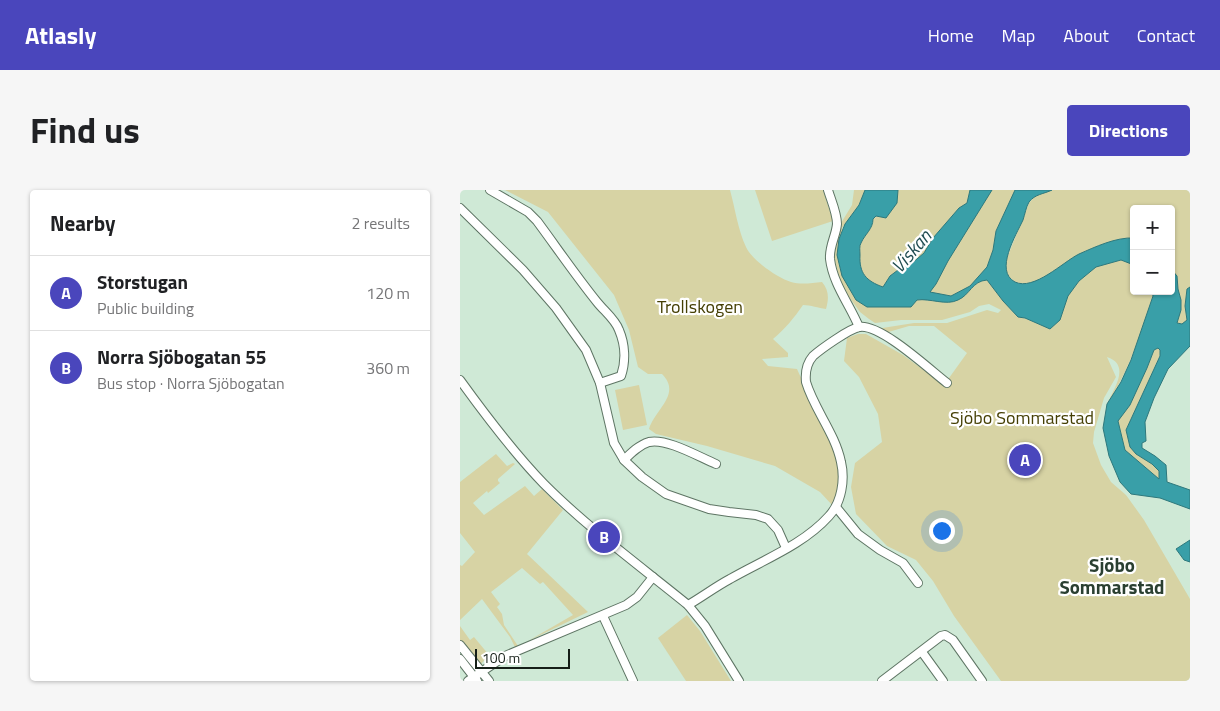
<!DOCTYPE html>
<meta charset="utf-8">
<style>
body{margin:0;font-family:"Titillium Web",sans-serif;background:#f6f6f6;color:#202124}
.controls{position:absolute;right:15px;top:15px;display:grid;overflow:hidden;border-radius:5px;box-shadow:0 1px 4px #0004}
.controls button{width:45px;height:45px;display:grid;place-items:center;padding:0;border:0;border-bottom:1px solid #e0e0e0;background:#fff;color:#202124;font:25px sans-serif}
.scale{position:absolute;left:15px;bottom:12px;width:95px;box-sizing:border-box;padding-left:5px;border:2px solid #151e17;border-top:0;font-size:14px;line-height:18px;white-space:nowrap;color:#151e17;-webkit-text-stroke:4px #fff;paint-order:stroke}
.you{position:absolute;left:481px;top:340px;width:18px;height:18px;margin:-12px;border:4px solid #fff;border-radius:50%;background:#1a73e8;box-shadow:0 0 0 8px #1a73e833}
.badge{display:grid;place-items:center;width:32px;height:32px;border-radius:50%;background:#4a46bc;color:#fff;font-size:16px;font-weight:700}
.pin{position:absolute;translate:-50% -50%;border:2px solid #fff;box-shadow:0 1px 5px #0006}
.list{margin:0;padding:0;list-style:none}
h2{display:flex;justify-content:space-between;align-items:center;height:65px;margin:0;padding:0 20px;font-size:21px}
h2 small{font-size:16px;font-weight:400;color:#757577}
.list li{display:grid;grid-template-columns:32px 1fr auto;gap:15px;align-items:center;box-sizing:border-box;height:75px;padding:0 20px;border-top:1px solid #e0e0e0}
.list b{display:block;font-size:19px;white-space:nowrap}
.list p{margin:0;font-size:16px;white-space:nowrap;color:#757577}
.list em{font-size:16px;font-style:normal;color:#757577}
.map{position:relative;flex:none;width:730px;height:491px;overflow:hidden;border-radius:5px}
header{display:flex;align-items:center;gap:30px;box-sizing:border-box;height:70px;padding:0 25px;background:#4a46bc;color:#fff}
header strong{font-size:24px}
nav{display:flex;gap:28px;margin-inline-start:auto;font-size:18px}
.intro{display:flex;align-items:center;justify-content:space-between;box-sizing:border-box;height:120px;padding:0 30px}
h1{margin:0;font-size:35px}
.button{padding:12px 22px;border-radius:5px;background:#4a46bc;color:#fff;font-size:18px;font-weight:700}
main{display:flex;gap:30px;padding:0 30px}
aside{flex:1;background:#fff;border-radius:5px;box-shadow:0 1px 4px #0004}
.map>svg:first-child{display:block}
.green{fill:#d7d3a4}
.water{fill:#399fa8;stroke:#2e787c;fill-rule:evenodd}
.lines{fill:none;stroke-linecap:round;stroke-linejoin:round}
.minor-casing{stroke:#5e7564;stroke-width:10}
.minor{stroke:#fff;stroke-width:8}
.labels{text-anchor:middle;stroke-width:4.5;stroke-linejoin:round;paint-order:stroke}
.park-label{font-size:18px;fill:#453f04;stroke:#fff}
.water-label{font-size:19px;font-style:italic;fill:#204c51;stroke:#fff}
.neighbourhood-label{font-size:19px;font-weight:bold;fill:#2a3f31;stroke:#fff}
</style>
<header>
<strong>Atlasly</strong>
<nav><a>Home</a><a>Map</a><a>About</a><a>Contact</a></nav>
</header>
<div class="intro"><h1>Find us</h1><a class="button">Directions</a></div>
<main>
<aside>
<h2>Nearby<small>2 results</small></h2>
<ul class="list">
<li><span class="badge">A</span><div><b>Storstugan</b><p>Public building</p></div><em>120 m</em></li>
<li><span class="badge">B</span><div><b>Norra Sjöbogatan 55</b><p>Bus stop · Norra Sjöbogatan</p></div><em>360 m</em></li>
</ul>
</aside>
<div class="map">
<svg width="730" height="491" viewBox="0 0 730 491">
<rect width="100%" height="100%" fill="#cfe9d6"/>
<!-- green -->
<g class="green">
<path d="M 45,0 L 270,0 C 275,18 278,40 286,57 C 292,70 317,88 331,92 C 341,95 352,93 362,92 C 369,100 369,109 366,119 C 358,118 351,115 343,115 C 334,128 325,139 313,149 L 328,163 L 328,167 L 302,169 L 308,176 L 337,179 L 380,274 L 380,288 L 373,316 L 360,302 L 315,276 L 247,256 L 196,244 L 189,239 C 195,219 222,204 202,184 L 188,184 L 178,177 L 169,140 L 154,105 L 88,22 Z"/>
<path d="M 295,0 L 363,0 L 373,31 L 312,51 Z"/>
<path d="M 394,0 L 405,0 L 399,15 L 382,38 L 396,110 L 467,108 L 480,112 L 508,102 L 520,90 L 527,90 L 543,111 L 558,127 L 564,128 L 590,139 L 600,130 L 608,106 L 619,91 L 636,77 L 661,70 L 674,75 L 674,101 L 692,101 L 693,106 C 680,145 670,179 647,214 C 654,198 671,175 647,167 L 656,187 L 644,208 L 634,242 L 633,253 L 641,275 L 651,292 L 666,305 L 684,330 L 730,409 L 730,491 L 541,491 L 494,426 L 473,391 L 456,370 L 427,356 L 396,324 L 391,297 L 395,273 L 422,252 L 418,224 L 399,187 L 384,171 L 387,148 L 398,144 L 406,144 L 443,165 L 484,195 L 507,163 L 474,136 L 449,136 L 425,143 L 416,139 L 454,133 L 487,133 L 527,120 L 538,123 L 541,120 L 529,114 L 519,116 L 510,122 L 482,130 L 441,130 L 415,133 L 409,129 L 400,122 L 381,96 L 374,67 L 378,38 L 392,15 Z"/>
<path d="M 438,0 L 510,0 L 507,13 L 499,18 L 473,48 L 464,63 L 451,74 L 442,77 L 430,86 L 423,97 C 406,91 399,83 400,65 C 400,61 399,56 401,53 C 404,44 413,39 413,29 L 437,13 Z"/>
<path d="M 532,0 L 555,0 L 536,41 L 533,60 L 527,77 L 510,96 L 491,106 L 469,102 L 476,94 L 488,71 Z"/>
<path d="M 592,0 L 730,0 L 730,97 L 727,99 L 725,116 L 727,130 L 723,134 L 717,133 L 721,120 L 721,110 L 718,99 L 717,86 L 711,79 L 711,19 L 674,19 L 674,48 C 656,47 634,57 618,65 C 602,73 576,100 556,92 C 553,91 550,87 547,85 L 545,73 L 569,13 L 576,5 Z"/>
<path d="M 697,158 L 700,159 L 700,165 L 666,240 L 670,257 L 676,264 L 692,274 L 699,281 L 699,289 L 665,260 L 658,230 L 670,215 L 687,178 L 694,160 Z"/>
<path d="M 179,195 L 187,235 L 163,240 L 155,200 Z"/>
<path d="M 36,264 L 47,276 L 53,273 L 55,274 L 38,289 L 38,291 L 40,293 L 28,303 L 27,301 L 13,313 L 24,325 L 65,296 L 74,306 L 82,299 L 103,320 L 67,364 L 128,422 L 68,451 L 113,425 L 83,392 L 80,394 L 62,378 L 31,402 L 40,414 L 37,417 L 42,424 L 44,435 L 58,456 L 55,457 L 50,447 L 22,409 L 0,430 L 0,375 L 2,376 L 15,362 L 0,343 L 0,292 Z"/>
<path d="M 227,425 L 240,441 L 271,491 L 226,491 L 198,448 Z"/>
<path d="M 0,436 L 10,450 L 14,447 L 29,465 L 21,474 L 0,452 Z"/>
</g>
<!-- water -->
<g class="water">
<path d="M 405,0 L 438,0 L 437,13 L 426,28 L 416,26 L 413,29 C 413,39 405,44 401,53 C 399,56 400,61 400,65 C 399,83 406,91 423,97 L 430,86 L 442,77 L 451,74 L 464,63 L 473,48 L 499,18 L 507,13 L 510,0 L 532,0 L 488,71 L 476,94 L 470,102 L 491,106 L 510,96 L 527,77 L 533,60 L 536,41 L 555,0 L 592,0 C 584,4 575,4 569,12 C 566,17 565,24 563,30 C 556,45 534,81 555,92 C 574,101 603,72 619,64 C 635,57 656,47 674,48 L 674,75 L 661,70 L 636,77 L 619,91 L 608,106 L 600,130 L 590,139 L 565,128 L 558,127 L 543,111 L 527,90 C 512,91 510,105 498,110 C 486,116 470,108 457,110 L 451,117 L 407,117 L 396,110 L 382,86 L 377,65 L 379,49 L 385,34 L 399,15 Z"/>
<path d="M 711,79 L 717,86 L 718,99 L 721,110 L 721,120 L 717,133 L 722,134 L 727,130 L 725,116 L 727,99 L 730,97 L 730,156 L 708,179 L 694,208 L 685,232 L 686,251 L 682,253 L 682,258 L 695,266 L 706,275 L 707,292 L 730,300 L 730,319 L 700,308 L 671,304 L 660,292 L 649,266 L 643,238 L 647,214 L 661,192 L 671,170 L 693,106 L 692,101 L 711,101 ZM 698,158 L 700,160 L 700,166 L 666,240 L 670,257 L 676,264 L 692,274 L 699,281 L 699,289 L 665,260 L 658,231 L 670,215 L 687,178 L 694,160 Z"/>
<path d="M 730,350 L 730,372 L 724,370 L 716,359 Z"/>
</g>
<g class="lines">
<!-- minor casing -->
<g class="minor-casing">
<g id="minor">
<path d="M 30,0 L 68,22 L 77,31 C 97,58 116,86 137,112 C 144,121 155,129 159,140 C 165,154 166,171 161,186 L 140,193"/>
<path d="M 368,0 C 371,10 377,23 377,34 C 376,46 369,56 370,69 C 373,94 390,115 399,137"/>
<path d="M 0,18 L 63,80 L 96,118 L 126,160 L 140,193 L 154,253 L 164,270 L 182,287 L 206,304 L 249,319 L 269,322 L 296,325 L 308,329 L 318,340 L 326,358"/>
<path d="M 0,190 C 26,226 53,262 84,294 C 128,338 180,376 228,415 L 245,436 L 279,491"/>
<path d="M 164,270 C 171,263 179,255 189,252 C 207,248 239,267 256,274"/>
<path d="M 376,317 L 398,344 L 420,360 L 443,373 L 458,393"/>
<path d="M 228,415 C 242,407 255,397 270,389 C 303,370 343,355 369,326 C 382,312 385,289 381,272 C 375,243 354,219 346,192 C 345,182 346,174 353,166 C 361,159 389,139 399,137 C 420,133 470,180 487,193"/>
<path d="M 143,426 L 173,491"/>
<path d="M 0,455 L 29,491"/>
<path d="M 462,462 L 483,491"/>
<path d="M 0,469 L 17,491"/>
<path d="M 8,491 L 45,466 L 166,415 L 177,407 L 193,387"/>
<path d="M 422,491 L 481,446 L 485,445 L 493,450 L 522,491"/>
</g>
</g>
<!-- minor -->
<use href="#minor" class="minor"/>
</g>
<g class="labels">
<!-- park labels -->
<g class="park-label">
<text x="240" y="123">Trollskogen</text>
<text x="562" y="234">Sjöbo Sommarstad</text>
</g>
<!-- water labels -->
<g class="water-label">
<text transform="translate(451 61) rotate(-49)" y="7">Viskan</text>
</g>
<!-- neighbourhood labels -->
<g class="neighbourhood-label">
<text x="652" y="382">Sjöbo<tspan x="652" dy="22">Sommarstad</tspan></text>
</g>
</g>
</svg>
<div class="controls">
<button>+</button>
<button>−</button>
</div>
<div class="scale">100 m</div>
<div class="you"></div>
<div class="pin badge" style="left:565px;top:270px">A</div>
<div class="pin badge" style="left:144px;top:347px">B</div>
</div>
</main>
